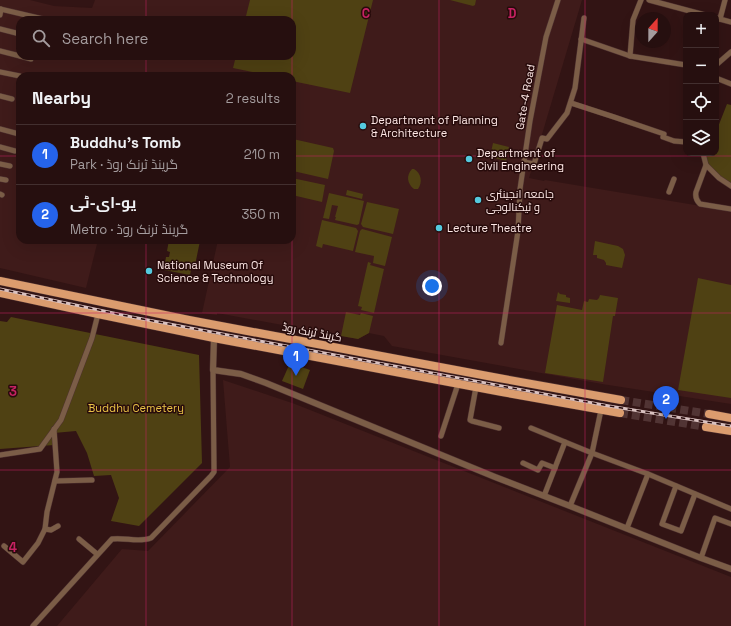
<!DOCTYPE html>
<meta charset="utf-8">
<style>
body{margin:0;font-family:"Space Grotesk",Cairo,sans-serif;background:#321d1d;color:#f1f3f6}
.controls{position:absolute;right:12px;top:12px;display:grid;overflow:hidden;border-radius:8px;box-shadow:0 4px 16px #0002}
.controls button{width:36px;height:36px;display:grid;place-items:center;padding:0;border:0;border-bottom:1px solid #422f2f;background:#260f0f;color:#f1f3f6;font:20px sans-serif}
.compass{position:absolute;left:635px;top:12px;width:36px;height:36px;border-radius:50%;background:#260f0f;box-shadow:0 4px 16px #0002;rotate:21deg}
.you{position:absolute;left:432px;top:286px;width:14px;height:14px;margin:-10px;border:3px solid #fff;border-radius:50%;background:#1a73e8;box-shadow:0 0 0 6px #1a73e833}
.badge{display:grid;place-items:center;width:26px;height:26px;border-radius:50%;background:#2563eb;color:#fff;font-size:13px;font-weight:700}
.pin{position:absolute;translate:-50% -33px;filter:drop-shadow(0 1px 2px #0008)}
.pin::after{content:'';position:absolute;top:21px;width:14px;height:12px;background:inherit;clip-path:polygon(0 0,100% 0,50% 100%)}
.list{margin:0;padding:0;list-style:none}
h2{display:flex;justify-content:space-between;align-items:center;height:52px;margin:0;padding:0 16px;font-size:17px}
h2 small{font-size:13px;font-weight:400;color:#a49c9e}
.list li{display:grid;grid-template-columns:26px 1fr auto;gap:12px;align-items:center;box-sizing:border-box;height:60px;padding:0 16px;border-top:1px solid #422f2f}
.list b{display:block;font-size:15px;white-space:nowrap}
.list p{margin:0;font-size:13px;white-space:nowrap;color:#a49c9e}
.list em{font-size:13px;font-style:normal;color:#a49c9e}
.icon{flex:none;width:22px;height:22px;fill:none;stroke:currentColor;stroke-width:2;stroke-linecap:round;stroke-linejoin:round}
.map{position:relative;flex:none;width:731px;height:626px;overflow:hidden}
.search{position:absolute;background:#260f0f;box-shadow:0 4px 16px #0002;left:16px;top:16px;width:280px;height:44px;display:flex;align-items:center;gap:10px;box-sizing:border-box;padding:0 14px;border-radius:12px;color:#a49c9e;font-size:15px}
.panel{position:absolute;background:#260f0f;box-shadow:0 4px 16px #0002;left:16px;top:72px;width:280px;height:172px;border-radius:12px}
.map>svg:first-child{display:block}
.built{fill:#3f1b1a;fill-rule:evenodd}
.green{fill:#4f4113}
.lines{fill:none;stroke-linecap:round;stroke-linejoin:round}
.primary-tunnel{stroke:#513434;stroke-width:8;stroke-dasharray:8 4;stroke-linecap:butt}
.minor-casing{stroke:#4f3231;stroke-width:6}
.tertiary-casing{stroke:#4f3231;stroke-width:7}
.primary-casing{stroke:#4f3231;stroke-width:9}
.minor{stroke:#7b5d47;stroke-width:5}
.tertiary{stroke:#7b5d47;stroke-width:6}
.primary{stroke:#db9c6e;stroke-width:8}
.rail-casing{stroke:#d9c1c0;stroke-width:3}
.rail{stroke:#270b0b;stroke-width:1.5;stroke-dasharray:4.5;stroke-linecap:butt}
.grid{fill:none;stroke:#c52262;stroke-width:1;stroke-opacity:0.55}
.poi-dot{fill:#54cade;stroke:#270b0b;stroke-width:1.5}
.labels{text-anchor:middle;stroke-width:3;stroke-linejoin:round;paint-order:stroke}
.street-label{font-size:11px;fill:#fee8e6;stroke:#270b0b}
.poi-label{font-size:11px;fill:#fee8e6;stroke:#270b0b;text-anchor:start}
.park-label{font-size:11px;fill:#e8c246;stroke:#270b0b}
.grid-label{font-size:13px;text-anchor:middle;font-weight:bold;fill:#c52262;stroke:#270b0b;stroke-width:3;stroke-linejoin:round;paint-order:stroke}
</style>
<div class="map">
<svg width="731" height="626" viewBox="0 0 731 626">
<rect width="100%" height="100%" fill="#321414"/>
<!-- built -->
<g class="built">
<path d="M 0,0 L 30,0 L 54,6 L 92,8 L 95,0 L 582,0 L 529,178 L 544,181 L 545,180 L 731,211 L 731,404 L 602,384 L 392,346 L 384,336 L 369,333 L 358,339 L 217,313 L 217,315 L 202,313 L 218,240 L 292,240 L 292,76 L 20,76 L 20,240 L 98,240 L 86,288 L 0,268 ZM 20,20 L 292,20 L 292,56 L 20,56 Z"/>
<path d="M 223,380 L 295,404 L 731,577 L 731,626 L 57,626 L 122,549 L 148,551 L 230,467 Z"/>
</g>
<!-- green -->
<g class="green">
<path d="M 250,0 L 373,0 L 350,93 L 292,81 L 292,76 L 271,76 L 233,68 L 236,56 L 292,56 L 292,20 L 245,20 Z"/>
<path d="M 450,0 L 476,0 L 475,5 L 473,6 Z"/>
<path d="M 727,104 L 731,105 L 731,186 L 706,165 L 703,153 L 716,153 L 716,132 Z"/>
<path d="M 293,139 L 333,148 L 334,151 L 328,179 L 293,171 L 296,154 L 292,152 Z"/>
<path d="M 493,143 L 509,147 L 506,161 L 490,157 Z"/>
<path d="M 412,169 L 414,169 C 421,173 423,182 418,189 L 414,189 C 407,184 406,175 412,169 Z"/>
<path d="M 292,178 L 325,185 L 322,202 L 292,195 Z"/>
<path d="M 347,190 L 363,194 L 362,199 L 346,195 Z"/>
<path d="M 329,193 L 364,201 L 359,224 L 357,225 L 335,220 L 336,217 L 335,217 L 338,206 L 332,205 L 329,219 L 323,218 Z"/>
<path d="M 367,202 L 399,209 L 393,234 L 363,227 L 361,224 Z"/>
<path d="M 322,220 L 356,228 L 358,231 L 353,251 L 323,244 L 322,248 L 316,246 Z"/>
<path d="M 362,229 L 392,237 L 385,266 L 373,263 L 374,256 L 355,252 L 360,231 Z"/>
<path d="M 169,240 L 208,240 L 207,242 L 200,241 L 194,270 L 191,270 L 190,275 L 164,270 L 166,257 L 169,257 L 170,252 L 167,251 Z"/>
<path d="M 595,241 L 618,246 L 623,249 L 625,255 L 622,268 L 606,265 L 606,263 L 604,260 L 597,258 L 597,255 L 593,255 Z"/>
<path d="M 368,262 L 371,263 L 370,265 L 384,269 L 374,313 L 361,310 L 362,307 L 358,306 Z"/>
<path d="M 698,278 L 731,285 L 731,398 L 678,390 Z"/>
<path d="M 558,292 L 560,294 L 566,295 L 566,297 L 570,298 L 570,303 L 556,301 Z"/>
<path d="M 600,295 L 618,298 L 615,316 L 613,316 L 603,382 L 545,373 L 557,305 L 582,310 L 584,301 L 588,302 L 589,299 L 597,300 L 599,298 Z"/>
<path d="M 346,312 L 360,315 L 361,313 L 373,316 L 369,333 L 358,339 L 341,336 Z"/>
<path d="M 11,317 L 199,355 L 202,463 L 139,526 L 111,521 L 119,498 L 111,475 L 94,476 L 87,453 L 76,431 L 54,433 L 54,445 L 0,449 L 0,321 L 7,322 Z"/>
<path d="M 290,363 L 310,370 L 303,389 L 282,381 Z"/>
</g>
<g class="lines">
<!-- primary-tunnel -->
<g class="primary-tunnel">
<path d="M 621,400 L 709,414"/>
<path d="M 620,413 L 706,427"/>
</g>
<!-- minor casing -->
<g class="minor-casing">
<g id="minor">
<path d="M 649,0 L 705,15"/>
<path d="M 0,9 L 43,19"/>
<path d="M 0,15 L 1,9"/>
<path d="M 716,18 L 731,22"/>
<path d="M 720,19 L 725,0"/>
<path d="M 0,29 L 20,34"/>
<path d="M 581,39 L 630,56 L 686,65"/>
<path d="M 0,51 L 20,56"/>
<path d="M 20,56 L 31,59"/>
<path d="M 630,56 L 633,20 L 641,0"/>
<path d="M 716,65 L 731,52"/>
<path d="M 0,72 L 20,76"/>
<path d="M 716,78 L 731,84"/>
<path d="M 0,96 L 12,99"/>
<path d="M 571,103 L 614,117 L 664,134 L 663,137 L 674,141 L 686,142"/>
<path d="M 0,129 L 19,134"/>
<path d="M 0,147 L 15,151"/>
<path d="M 703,153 L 706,165 L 696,192 C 695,197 696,200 700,204 L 731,209"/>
<path d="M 524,162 L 534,164 L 542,138 L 547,139 L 567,113 L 575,88 L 584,18"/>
<path d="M 0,164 L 10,166"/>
<path d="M 706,165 L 719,178 L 731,186"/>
<path d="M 0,179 L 6,180"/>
<path d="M 669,192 L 674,179"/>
<path d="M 0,194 L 2,195"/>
<path d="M 501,343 L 518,231 L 520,189 L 530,121 L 546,37 L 558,0"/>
<path d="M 476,387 L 470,420 L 472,421 L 499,428"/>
<path d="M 601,410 L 592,453 L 648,474 L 731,509"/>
<path d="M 531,428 L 565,442"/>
<path d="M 441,436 L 458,384"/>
<path d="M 0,455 L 40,449 L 61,420 L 92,338 L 98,314"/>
<path d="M 523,463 L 538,470 L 542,463 L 555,468"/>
<path d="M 55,481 L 92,480"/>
<path d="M 676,486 L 662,524 L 681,531 L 695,494"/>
<path d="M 544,496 L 565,442 L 592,453 L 570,506"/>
<path d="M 627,528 L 648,474"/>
<path d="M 45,529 L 51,530 L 58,526"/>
<path d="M 79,539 L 97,554"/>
<path d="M 4,546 L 23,562 L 38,543 L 45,529 L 47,512 L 57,472 L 54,429"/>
<path d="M 701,558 L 715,518 L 731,524"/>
<path d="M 33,626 L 112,539 C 125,537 138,543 151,538 L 211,476 L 214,472 L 214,467 L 213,370"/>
</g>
</g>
<!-- tertiary casing -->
<g class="tertiary-casing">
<path id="tertiary" d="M 214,338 L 213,370 L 241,374 L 266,383 L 495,477 L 570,506 L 701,558 L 731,569"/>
</g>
<!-- primary casing -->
<g class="primary-casing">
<g id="primary">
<path d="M 0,281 L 189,320 L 493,377 L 621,400"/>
<path d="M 0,293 L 98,314 L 214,338 L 502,392 L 620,413"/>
<path d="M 709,414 L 731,418"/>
<path d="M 706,427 L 731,431"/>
</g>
</g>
<!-- minor -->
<use href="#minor" class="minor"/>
<!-- tertiary -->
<use href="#tertiary" class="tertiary"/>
<!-- primary -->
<use href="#primary" class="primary"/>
<!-- rail casing -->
<g class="rail-casing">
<path id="rail" d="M 0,289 L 132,317 L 265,342 L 609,406 L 731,426"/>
</g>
<!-- rail -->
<use href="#rail" class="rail"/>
</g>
<!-- grid -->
<path class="grid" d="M 146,0 L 146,20M 292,0 L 292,626M 439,0 L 439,626M 585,0 L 585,626M 146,56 L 146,76M 0,156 L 20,156M 292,156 L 731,156M 146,240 L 146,626M 0,313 L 731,313M 0,470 L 731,470"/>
<!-- markers -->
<g class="poi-dot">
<circle cx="363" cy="126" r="4"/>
<circle cx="469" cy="159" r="4"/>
<circle cx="478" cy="200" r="4"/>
<circle cx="439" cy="228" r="4"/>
<circle cx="149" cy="271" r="4"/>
</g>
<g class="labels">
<!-- street labels -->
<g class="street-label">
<text transform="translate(525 97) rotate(-80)" y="4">Gate-4 Road</text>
<text transform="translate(312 332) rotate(11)" y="4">گرینڈ ٹرنک روڈ</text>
</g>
<!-- poi labels -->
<g class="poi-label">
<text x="371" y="124">Department of Planning<tspan x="371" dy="13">&amp; Architecture</tspan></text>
<text x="477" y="157">Department of<tspan x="477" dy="13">Civil Engineering</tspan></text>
<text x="486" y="198">جامعہ انجینئری<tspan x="486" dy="13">و ٹیکنالوجی</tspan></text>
<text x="447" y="232">Lecture Theatre</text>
<text x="157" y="269">National Museum Of<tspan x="157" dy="13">Science &amp; Technology</tspan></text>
</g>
<!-- park labels -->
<g class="park-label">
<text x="136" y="412">Buddhu Cemetery</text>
</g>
</g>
<g class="grid-label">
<text x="366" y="18">C</text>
<text x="512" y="18">D</text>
<text x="13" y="396">3</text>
<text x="13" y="552">4</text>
</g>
</svg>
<div class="controls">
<button>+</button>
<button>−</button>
<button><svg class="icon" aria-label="locate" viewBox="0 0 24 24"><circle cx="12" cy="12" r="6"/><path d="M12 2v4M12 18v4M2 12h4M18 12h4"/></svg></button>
<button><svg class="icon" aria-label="layers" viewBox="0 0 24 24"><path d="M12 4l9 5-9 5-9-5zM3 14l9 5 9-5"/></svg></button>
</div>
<svg class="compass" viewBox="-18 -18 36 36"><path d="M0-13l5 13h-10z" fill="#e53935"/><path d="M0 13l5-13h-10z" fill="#a49c9e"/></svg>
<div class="you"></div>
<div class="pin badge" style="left:296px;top:376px">1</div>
<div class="pin badge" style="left:666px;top:419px">2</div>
<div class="search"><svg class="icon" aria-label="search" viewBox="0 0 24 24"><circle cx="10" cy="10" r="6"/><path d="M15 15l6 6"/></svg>Search here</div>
<section class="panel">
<h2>Nearby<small>2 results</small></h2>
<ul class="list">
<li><span class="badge">1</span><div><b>Buddhu's Tomb</b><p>Park · گرینڈ ٹرنک روڈ</p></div><em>210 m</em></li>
<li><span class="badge">2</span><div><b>یو-ای-ٹی</b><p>Metro · گرینڈ ٹرنک روڈ</p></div><em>350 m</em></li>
</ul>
</section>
</div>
